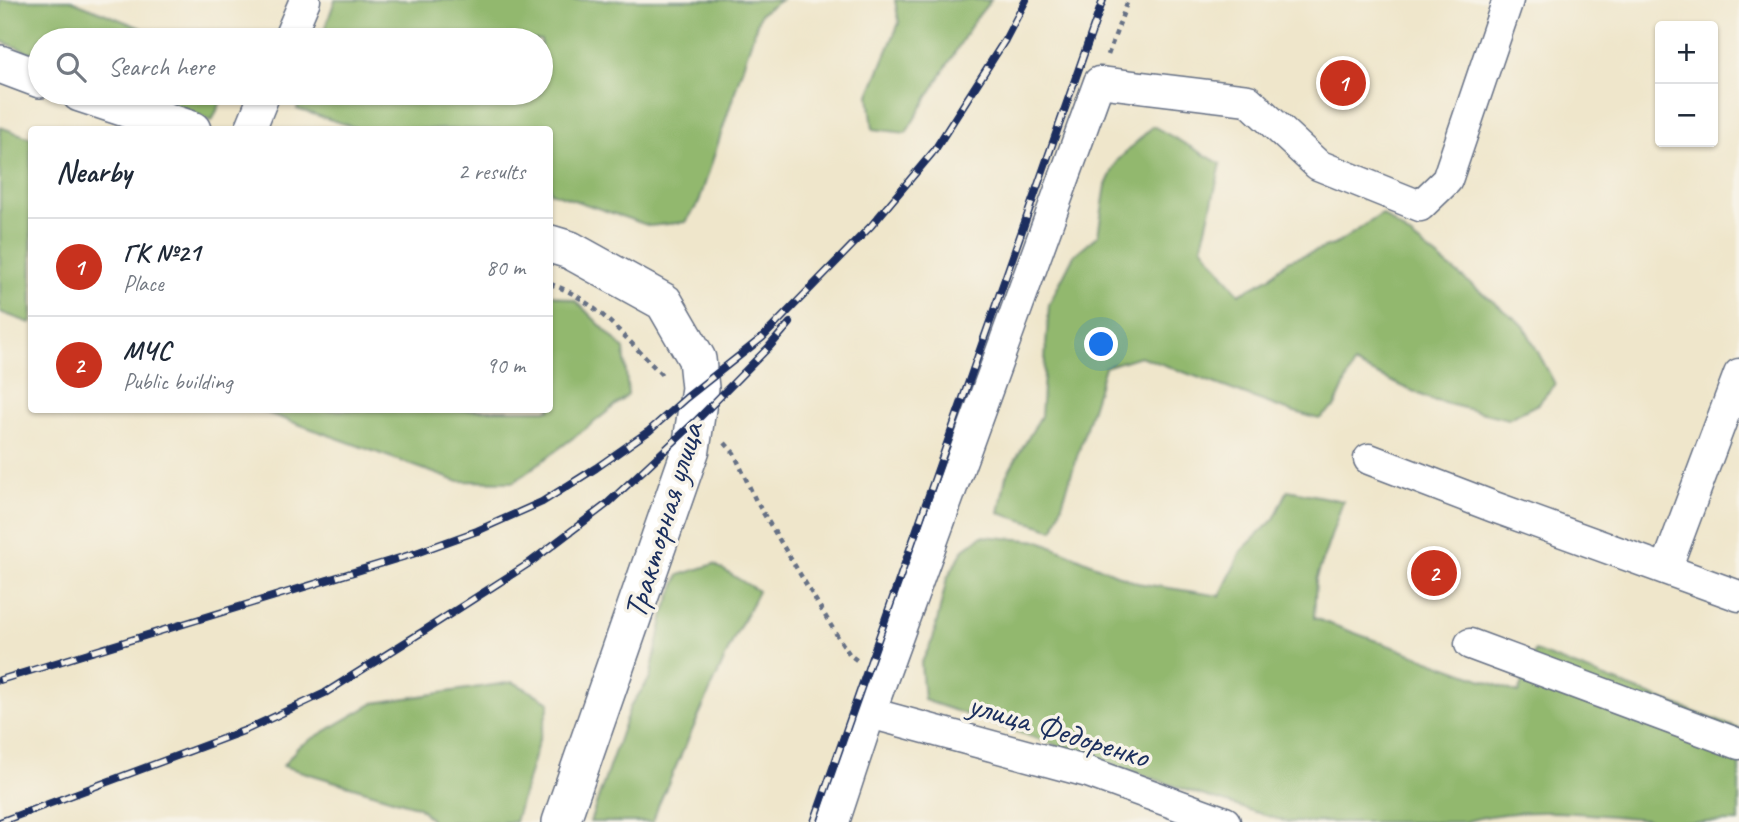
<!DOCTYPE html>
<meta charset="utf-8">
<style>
body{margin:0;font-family:Caveat,sans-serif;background:#f6f6f7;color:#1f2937}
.controls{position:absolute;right:21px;top:21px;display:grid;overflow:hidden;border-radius:7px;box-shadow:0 2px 5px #0004}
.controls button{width:63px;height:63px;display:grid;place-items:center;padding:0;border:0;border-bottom:2px solid #e0e1e3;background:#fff;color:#1f2937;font:35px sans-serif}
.you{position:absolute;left:1102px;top:345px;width:24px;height:24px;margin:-18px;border:5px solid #fff;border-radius:50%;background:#1a73e8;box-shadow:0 0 0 10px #1a73e833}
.badge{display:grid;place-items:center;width:46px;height:46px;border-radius:50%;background:#c8321e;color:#fff;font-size:23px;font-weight:700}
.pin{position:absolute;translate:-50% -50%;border:4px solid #fff;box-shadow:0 2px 7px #0006}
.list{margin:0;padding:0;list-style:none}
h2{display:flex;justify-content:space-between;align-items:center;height:91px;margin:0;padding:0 28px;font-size:30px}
h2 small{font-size:23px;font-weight:400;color:#747a83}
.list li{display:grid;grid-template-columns:46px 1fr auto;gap:21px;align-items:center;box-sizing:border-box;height:98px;padding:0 28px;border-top:2px solid #e0e1e3}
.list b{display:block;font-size:26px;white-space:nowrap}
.list p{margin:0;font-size:23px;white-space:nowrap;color:#747a83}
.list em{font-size:23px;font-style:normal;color:#747a83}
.icon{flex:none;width:38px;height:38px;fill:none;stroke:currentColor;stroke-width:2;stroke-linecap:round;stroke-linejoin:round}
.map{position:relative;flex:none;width:1739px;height:822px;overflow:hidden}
.search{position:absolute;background:#fff;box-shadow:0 2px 5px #0004;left:28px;top:28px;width:525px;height:77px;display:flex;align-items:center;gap:18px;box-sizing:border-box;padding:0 24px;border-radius:38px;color:#747a83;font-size:26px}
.panel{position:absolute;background:#fff;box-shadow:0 2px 5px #0004;left:28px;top:126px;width:525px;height:287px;border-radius:7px}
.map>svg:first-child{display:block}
.forest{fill:#92b86e;stroke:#567466;stroke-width:2}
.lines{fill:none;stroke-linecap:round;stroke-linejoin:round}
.minor-casing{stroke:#656f84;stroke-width:33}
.major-casing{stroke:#656f84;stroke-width:40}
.path{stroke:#656f84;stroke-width:4.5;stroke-dasharray:5 5;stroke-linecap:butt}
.minor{stroke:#fff;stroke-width:30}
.major{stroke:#fff;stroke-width:37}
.rail-casing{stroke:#1b2f5e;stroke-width:8}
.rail{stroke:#f7f3e8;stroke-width:5;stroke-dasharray:16;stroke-linecap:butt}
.labels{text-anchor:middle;stroke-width:7;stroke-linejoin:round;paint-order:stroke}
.street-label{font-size:33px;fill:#1b2f5e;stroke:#f7f3e8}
</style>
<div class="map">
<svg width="1739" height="822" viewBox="0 0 1739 822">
<rect width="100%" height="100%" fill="#f7f3e8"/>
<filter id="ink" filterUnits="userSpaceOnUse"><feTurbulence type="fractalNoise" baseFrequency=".0143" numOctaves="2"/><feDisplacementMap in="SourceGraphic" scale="14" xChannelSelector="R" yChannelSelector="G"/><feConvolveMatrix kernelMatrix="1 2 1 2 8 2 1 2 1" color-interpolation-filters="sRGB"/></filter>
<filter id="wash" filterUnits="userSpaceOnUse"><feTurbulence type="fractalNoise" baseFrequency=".00686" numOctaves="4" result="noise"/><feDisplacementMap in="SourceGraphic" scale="28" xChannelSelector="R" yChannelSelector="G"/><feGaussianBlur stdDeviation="1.57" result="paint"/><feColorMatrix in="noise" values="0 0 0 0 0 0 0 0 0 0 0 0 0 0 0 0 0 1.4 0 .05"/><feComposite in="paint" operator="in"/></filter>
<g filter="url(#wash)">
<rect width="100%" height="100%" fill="#efe6cb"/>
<!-- forest -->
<g class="forest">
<path d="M 0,0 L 71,0 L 171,40 L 40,40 L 40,56 L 0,41 Z"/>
<path d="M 335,0 L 781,0 L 760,14 L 699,202 L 686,222 L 650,226 L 550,192 L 550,130 L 360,129 L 297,109 L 303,93 L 541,93 L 541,40 L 321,40 Z"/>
<path d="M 895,0 L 991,0 L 974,21 L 906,133 L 873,129 L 869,95 L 899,23 Z"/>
<path d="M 138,93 L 225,93 L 212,121 Z"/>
<path d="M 1153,126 L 1221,164 L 1202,246 L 1239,294 L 1269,278 L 1287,261 L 1336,244 L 1382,214 L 1524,326 L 1555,384 L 1538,404 L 1508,419 L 1432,400 L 1354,364 L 1335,406 L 1319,419 L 1284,409 L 1140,356 L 1105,367 L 1054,530 L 999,513 L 1006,476 L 1041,416 L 1049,304 L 1074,255 L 1098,235 L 1106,185 L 1117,161 Z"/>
<path d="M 0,127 L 31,138 L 32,322 L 30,323 L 0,312 Z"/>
<path d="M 550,294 L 576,301 L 624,349 L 628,395 L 597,420 L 514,482 L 456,481 L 259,410 L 550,410 Z"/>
<path d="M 1288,490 L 1343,501 L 1316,580 L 1314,618 L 1518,693 L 1535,651 L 1739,729 L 1739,822 L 1654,822 L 1645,819 C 1588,814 1521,805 1465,822 L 1287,822 L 1198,794 L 924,700 L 921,664 L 933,639 L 947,578 L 964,549 L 982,536 L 1040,541 L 1137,583 L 1220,596 L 1242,550 L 1274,519 Z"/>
<path d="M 714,564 L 758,591 L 734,638 L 658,806 L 653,822 L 590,822 L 630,707 L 650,678 L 664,614 L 679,575 Z"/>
<path d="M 513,682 L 550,702 L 515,822 L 433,822 L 419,807 L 283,766 L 298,747 L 374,703 Z"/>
</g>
</g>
<g filter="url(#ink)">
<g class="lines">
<!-- minor casing -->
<g class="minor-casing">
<g id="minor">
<path d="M 288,40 L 305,0"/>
<path d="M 250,130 L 265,93"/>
<path d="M 1369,459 L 1494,507 L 1739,596"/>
<path d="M 1666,569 L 1739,374"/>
<path d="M 1470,644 L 1739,744"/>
<path d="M 870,713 L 1088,772 L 1225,822"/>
<path d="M 834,822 L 870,713 L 1099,82 L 1248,100 L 1318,165 L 1420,206 L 1447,180 L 1508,0"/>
</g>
</g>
<!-- major casing -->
<g class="major-casing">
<g id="major">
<path d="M 0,64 L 40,79"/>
<path d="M 80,93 L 192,130"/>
<path d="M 550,244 L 570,250 L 664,302 L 697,359 L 700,388 L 691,449 L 561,822"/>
</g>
</g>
<!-- path -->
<g class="path">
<path d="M 1108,55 L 1128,0"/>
<path d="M 550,284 C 594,297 632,345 664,377"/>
<path d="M 725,443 L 734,453 L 756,501 L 838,637 L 850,655 L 859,662"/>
</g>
<!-- minor -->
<use href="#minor" class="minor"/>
<!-- major -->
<use href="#major" class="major"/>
<!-- rail casing -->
<g class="rail-casing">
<g id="rail">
<path d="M 0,680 L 416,553 L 477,531 L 542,502 L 596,468 L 649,431 L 686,398 L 763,337 L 871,226 L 934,151 L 1005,40 L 1026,0"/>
<path d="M 0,822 L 246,730 L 325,693 L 422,632 L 528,564 L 607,504 L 696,421 L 769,347 L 790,323"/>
<path d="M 814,822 L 1103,0"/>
</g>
</g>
<!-- rail -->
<use href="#rail" class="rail"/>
</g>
</g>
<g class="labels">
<!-- street labels -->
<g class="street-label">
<text transform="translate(662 520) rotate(-73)" y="12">Тракторная улица</text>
<text transform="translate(1059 729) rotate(17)" y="12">улица Федоренко</text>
</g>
</g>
</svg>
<div class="controls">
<button>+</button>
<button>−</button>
</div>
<div class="you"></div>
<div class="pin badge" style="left:1343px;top:83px">1</div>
<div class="pin badge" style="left:1434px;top:573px">2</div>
<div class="search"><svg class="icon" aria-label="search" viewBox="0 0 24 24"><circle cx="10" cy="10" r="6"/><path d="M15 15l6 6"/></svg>Search here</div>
<section class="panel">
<h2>Nearby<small>2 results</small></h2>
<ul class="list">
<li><span class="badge">1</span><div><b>ГК №21</b><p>Place</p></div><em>80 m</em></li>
<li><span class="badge">2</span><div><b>МЧС</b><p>Public building</p></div><em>90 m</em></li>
</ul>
</section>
</div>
